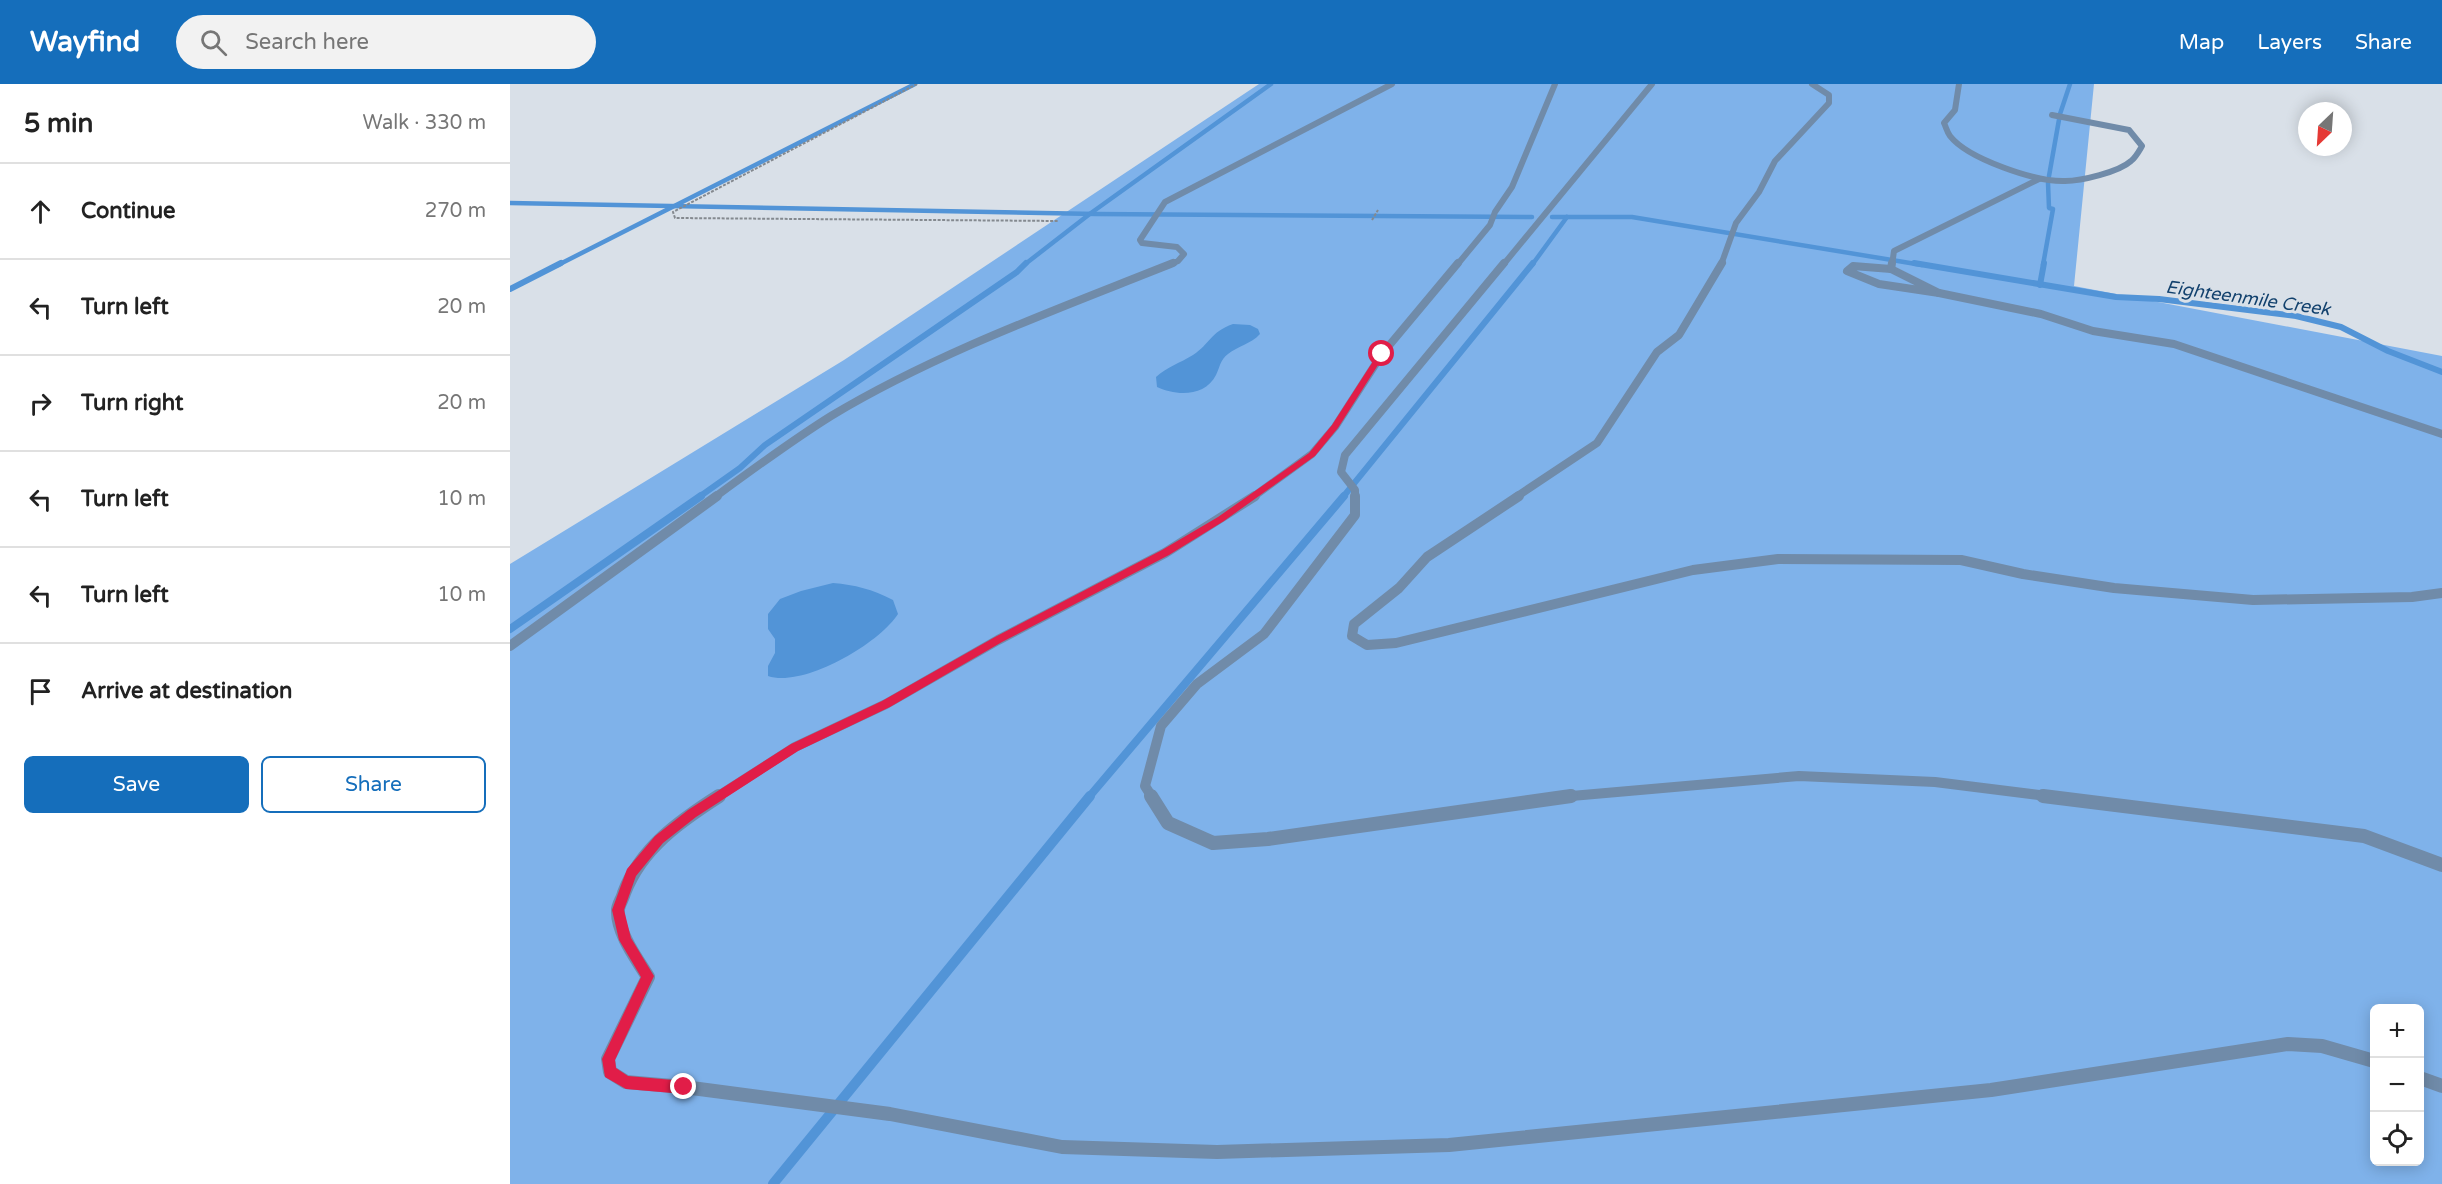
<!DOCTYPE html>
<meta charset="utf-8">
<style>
body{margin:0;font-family:"Varela Round",sans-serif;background:#f2f2f2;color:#222}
.controls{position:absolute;right:18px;bottom:18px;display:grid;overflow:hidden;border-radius:9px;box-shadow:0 3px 15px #0003}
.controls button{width:54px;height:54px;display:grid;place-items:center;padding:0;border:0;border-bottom:2px solid #e0e0e0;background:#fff;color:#222;font:30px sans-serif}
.compass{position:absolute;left:1788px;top:18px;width:54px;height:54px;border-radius:50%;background:#fff;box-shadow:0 3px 15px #0003;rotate:205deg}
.stop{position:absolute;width:18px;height:18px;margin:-14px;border:4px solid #e11d48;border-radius:50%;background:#fff}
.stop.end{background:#e11d48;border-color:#fff;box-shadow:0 2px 6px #0008}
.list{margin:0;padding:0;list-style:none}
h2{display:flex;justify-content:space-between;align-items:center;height:78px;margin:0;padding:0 24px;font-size:26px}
h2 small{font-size:20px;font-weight:400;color:#767676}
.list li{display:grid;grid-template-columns:39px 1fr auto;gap:18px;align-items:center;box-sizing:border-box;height:96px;padding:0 24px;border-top:2px solid #e0e0e0}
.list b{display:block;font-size:22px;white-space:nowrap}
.list em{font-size:20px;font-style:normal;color:#767676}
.actions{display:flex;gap:12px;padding:18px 24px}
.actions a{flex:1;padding:14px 0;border:2px solid #156ebb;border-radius:9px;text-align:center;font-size:21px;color:#156ebb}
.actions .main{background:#156ebb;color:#fff}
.icon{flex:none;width:33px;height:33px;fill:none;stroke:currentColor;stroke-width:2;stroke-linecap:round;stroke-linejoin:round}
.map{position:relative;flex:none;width:1932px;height:1100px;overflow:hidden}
header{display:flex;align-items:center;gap:36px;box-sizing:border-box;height:84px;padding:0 30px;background:#156ebb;color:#fff}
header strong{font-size:28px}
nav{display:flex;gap:33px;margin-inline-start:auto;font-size:21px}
.search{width:420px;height:54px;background:#f2f2f2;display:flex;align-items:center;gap:15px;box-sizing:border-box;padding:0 21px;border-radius:33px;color:#767676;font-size:22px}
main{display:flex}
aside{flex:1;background:#fff}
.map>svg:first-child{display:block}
.green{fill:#7fb2ea;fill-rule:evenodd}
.water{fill:#5294d7}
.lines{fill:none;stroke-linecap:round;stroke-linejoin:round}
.stream-far3{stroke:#5294d7;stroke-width:4.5}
.stream-far2{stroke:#5294d7;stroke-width:6}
.stream-far1{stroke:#5294d7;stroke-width:8}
.stream{stroke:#5294d7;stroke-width:10}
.path{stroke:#84898f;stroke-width:2;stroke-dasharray:3 1.5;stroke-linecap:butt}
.lane-far3{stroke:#708ba9;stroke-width:6}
.lane-far2{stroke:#708ba9;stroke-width:8}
.lane-far1{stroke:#708ba9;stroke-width:10}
.lane{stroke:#708ba9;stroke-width:14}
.route{fill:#e11d48}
.labels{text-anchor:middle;stroke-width:6;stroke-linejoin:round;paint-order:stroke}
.far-water-label{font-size:18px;font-style:italic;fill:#12416d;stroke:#d9e0e8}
</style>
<header>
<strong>Wayfind</strong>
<div class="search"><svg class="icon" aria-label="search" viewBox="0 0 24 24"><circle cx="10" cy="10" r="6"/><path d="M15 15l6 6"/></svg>Search here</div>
<nav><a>Map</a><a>Layers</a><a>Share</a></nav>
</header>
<main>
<aside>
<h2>5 min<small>Walk · 330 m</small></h2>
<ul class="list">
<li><svg class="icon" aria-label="ahead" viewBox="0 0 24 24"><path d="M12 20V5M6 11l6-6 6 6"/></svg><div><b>Continue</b></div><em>270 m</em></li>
<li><svg class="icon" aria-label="left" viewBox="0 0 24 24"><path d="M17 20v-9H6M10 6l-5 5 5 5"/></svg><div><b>Turn left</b></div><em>20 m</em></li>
<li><svg class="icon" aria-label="right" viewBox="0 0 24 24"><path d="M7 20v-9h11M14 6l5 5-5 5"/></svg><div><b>Turn right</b></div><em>20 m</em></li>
<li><svg class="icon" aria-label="left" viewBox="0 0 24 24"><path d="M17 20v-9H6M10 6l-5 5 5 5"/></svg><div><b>Turn left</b></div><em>10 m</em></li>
<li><svg class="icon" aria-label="left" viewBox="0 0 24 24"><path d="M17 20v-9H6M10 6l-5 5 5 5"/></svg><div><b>Turn left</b></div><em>10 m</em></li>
<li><svg class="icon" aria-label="arrive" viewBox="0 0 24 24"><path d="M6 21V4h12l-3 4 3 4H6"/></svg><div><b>Arrive at destination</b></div></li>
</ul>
<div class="actions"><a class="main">Save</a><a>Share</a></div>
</aside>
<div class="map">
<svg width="1932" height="1100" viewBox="0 0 1932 1100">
<rect width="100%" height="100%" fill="#d9e0e8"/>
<!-- green -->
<path class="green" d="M 749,0 L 1584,0 L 1564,202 L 1932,272 L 1932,1100 L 0,1100 L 0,480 L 334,276 ZM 1864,924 L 1910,924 L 1910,1078 L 1864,1078 Z"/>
<!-- water -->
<g class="water">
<path d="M 723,240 L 740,241 L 748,245 L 750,250 C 741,260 728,262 718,270 C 710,276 710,283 706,291 C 695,313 666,312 647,303 L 646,293 C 657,283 670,279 683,271 C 700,260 700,248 723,240 Z"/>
<path d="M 323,499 C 345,501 362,505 383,516 L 388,530 C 369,560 293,604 258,592 L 258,582 L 265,569 L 265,555 L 258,545 L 258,530 L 270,515 L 291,507 Z"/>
</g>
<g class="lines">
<!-- stream-far3 -->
<g class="stream-far3">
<path d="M 1539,92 L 1550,30 L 1560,0"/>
<path d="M 0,119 L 586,130 L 1022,133"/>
<path d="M 1042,133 L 1122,133 L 1412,181"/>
<path d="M 48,181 L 405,0"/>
<path d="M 514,181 L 581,129 L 761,0"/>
<path d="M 1022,181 L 1057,133"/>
<path d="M 1533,181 L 1543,125 L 1539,124 L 1538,99"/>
</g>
<!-- stream-far2 -->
<g class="stream-far2">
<path d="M 1404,179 L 1606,213 L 1649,215 L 1786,232 L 1831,243 L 1878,267 L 1932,288"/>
<path d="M 1530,201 L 1534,179"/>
<path d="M 0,205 L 51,179"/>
<path d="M 189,413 L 230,384 L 255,361 L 507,188 L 516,179"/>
<path d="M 833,413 L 1023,179"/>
</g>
<!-- stream-far1 -->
<g class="stream-far1">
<path d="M 0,545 L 191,412"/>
<path d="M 579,713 L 834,412"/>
</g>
<!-- stream -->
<path class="stream" d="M 263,1100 L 580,712"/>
<!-- path -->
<g class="path">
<path d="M 407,0 L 163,128 L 165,134 L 548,137"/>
<path d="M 862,136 L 868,126"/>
</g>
<!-- lane-far3 -->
<g class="lane-far3">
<path d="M 1449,0 L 1445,26 L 1434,39 C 1436,43 1437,48 1440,52 C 1458,75 1526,98 1555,97 C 1571,97 1609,88 1621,77 C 1626,73 1629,67 1632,62 L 1619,46 L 1542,31"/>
<path d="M 659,181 L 668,177 L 674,170 L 667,163 L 632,159 L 630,156 L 655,118 L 882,0"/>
<path d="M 947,181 L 980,141 L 985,128 L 1002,103 L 1045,0"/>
<path d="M 993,181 L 1142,0"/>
<path d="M 1211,181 L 1226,139 L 1249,108 L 1265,77 L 1319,19 L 1319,11 L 1302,0"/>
<path d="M 1382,181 L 1384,167 L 1529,95"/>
</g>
<!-- lane-far2 -->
<g class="lane-far2">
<path d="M 1343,182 L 1381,185 L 1429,209 L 1369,200 L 1337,187 Z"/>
<path d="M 1381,185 L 1382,179"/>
<path d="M 1429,209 L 1531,230 L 1583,247 L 1664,260 L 1932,350"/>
<path d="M 205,413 C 243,385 281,357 321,332 C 428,268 548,225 663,179"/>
<path d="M 743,413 L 802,370 L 825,343 L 872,270 L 948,179"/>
<path d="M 845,413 L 845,406 L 831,388 L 835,371 L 994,179"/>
<path d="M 1006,413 L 1087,359 L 1147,268 L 1169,251 L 1212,179"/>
</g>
<!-- lane-far1 -->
<g class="lane-far1">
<path d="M 1009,412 L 917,473 L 889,504 L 844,540 L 842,552 L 857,561 L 886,559 L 1183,486 L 1268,475 L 1451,476 L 1513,490 L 1604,504 L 1743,516 L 1902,513 L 1932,509"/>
<path d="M 0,562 L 207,412"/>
<path d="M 207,713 L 285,663 L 376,620 L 488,556 L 655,469 L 745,412"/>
<path d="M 642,713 L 635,702 L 651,642 L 687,600 L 754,550 L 845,431 L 845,412"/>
<path d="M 1050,713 L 1289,692 L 1425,698 L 1545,713"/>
</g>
<!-- lane -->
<g class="lane">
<path d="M 209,712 C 170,737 131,764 114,809 C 113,814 108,821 108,826 C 107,849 127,875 138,893 L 98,975 L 100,988 L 116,998 L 174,1003 L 380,1030 L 552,1063 L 707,1068 L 939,1061 L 1481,1006 L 1778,960 L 1812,962 L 1864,977"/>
<path d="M 641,712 L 658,739 L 703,759 L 758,755 L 1061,712"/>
<path d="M 1533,712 L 1854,752 L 1932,781"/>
<path d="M 1910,994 L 1932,1002"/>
</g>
</g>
<!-- route -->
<path class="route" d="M 869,268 L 875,270 L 828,344 L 805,372 L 714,437 L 659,471 L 492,558 L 380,623 L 288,667 L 186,733 L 153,759 L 126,792 L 114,826 L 121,854 L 144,892 L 105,976 L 106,984 L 118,992 L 174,997 L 179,999 L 181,1003 L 179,1008 L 174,1010 L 116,1005 L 95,993 L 92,975 L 131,893 L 109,856 L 102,826 L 117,785 L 145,752 L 178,726 L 281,660 L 372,617 L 485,553 L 652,466 L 708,433 L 799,369 L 822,341 Z"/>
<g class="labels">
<!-- far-water labels -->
<g class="far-water-label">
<text transform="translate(1738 214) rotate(8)" y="6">Eighteenmile Creek</text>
</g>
</g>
</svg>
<div class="controls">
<button>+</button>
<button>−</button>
<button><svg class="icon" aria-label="locate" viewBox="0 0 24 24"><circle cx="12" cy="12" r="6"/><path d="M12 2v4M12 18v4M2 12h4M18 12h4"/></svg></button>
</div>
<svg class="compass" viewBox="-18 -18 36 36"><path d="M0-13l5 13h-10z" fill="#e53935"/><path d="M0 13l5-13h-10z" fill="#767676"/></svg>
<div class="stop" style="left:872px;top:270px"></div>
<div class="stop end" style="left:174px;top:1003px"></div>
</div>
</main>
